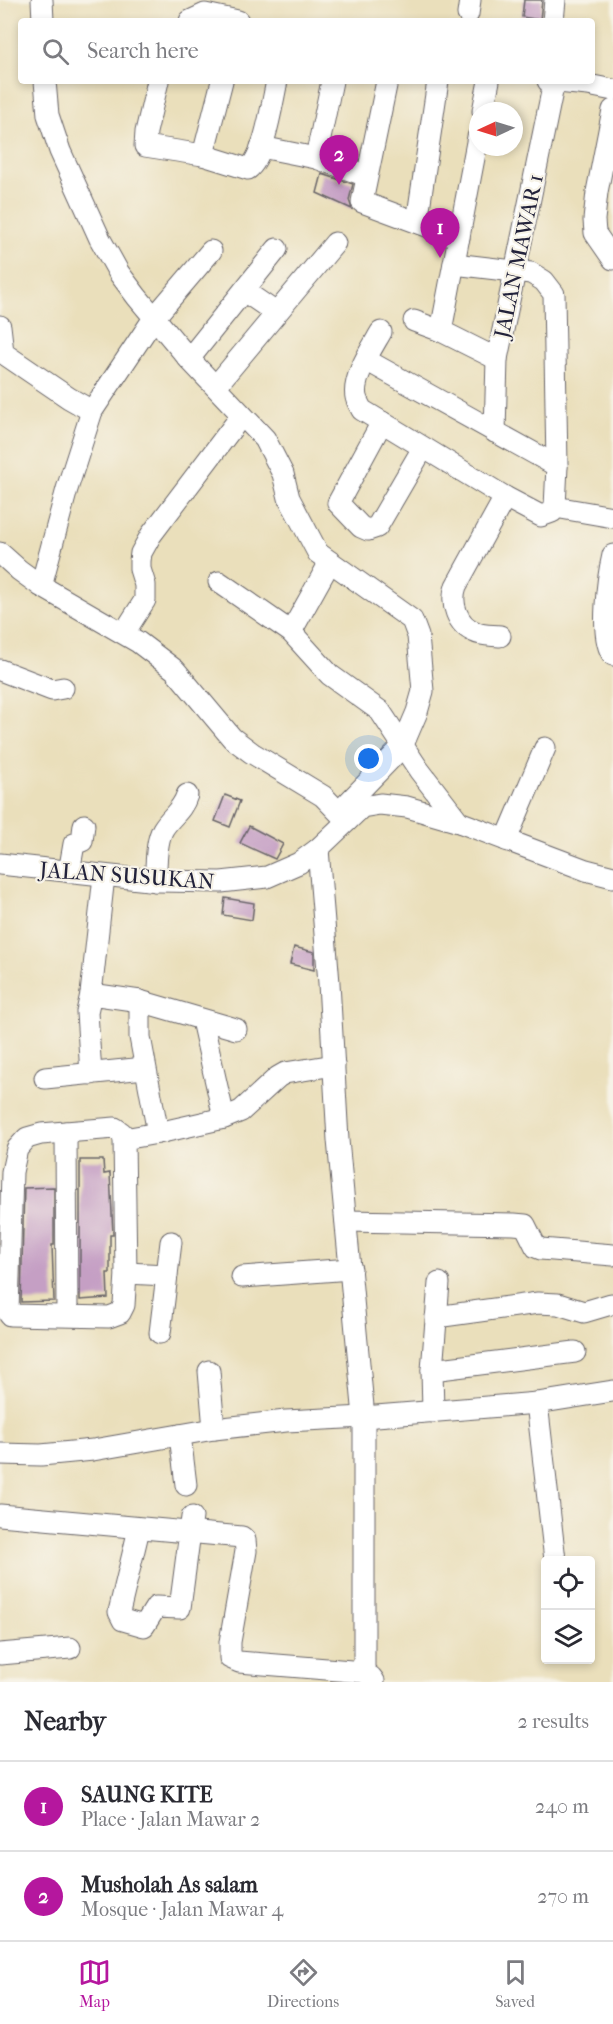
<!DOCTYPE html>
<meta charset="utf-8">
<style>
body{margin:0;font-family:"IM FELL French Canon",serif;background:#f7f7f7;color:#2b2b33}
.controls{position:absolute;right:18px;bottom:18px;display:grid;overflow:hidden;border-radius:6px;box-shadow:0 3px 9px #0003}
.controls button{width:54px;height:54px;display:grid;place-items:center;padding:0;border:0;border-bottom:2px solid #e1e1e2;background:#fff;color:#2b2b33;font:30px sans-serif}
.compass{position:absolute;left:469px;top:102px;width:54px;height:54px;border-radius:50%;background:#fff;box-shadow:0 3px 9px #0003;rotate:266deg}
.you{position:absolute;left:369px;top:759px;width:21px;height:21px;margin:-15px;border:4px solid #fff;border-radius:50%;background:#1a73e8;box-shadow:0 0 0 9px #1a73e833}
.badge{display:grid;place-items:center;width:39px;height:39px;border-radius:50%;background:#b5179e;color:#fff;font-size:20px;font-weight:700}
.pin{position:absolute;translate:-50% -50px;filter:drop-shadow(0 2px 3px #0008)}
.pin::after{content:'';position:absolute;top:32px;width:21px;height:18px;background:inherit;clip-path:polygon(0 0,100% 0,50% 100%)}
.list{margin:0;padding:0;list-style:none}
h2{display:flex;justify-content:space-between;align-items:center;height:78px;margin:0;padding:0 24px;font-size:26px}
h2 small{font-size:20px;font-weight:400;color:#7c7c81}
.list li{display:grid;grid-template-columns:39px 1fr auto;gap:18px;align-items:center;box-sizing:border-box;height:90px;padding:0 24px;border-top:2px solid #e1e1e2}
.list b{display:block;font-size:22px;white-space:nowrap}
.list p{margin:0;font-size:20px;white-space:nowrap;color:#7c7c81}
.list em{font-size:20px;font-style:normal;color:#7c7c81}
.icon{flex:none;width:33px;height:33px;fill:none;stroke:currentColor;stroke-width:2;stroke-linecap:round;stroke-linejoin:round}
.map{position:relative;flex:none;width:613px;height:1682px;overflow:hidden}
.search{position:absolute;background:#fff;box-shadow:0 3px 9px #0003;left:18px;right:18px;top:18px;height:66px;display:flex;align-items:center;gap:15px;box-sizing:border-box;padding:0 21px;border-radius:6px;color:#7c7c81;font-size:22px}
.sheet{height:258px;background:#fff}
nav{display:flex;justify-content:space-around;align-items:center;box-sizing:border-box;height:84px;border-top:2px solid #e1e1e2;background:#fff;font-size:16px;color:#7c7c81}
nav a{display:grid;justify-items:center;gap:3px}
nav .on{color:#b5179e}
.map>svg:first-child{display:block}
.building{fill:#c59fc4}
.lines{fill:none;stroke-linecap:round;stroke-linejoin:round}
.minor-casing{stroke:#686468;stroke-width:23}
.minor{stroke:#fff;stroke-width:21}
.labels{text-anchor:middle;stroke-width:4.5;stroke-linejoin:round;paint-order:stroke}
.street-label{font-size:22px;fill:#22223b;stroke:#f7f3e8}
</style>
<div class="map">
<svg width="613" height="1682" viewBox="0 0 613 1682">
<rect width="100%" height="100%" fill="#f7f3e8"/>
<filter id="ink" filterUnits="userSpaceOnUse"><feTurbulence type="fractalNoise" baseFrequency=".0167" numOctaves="2"/><feDisplacementMap in="SourceGraphic" scale="12" xChannelSelector="R" yChannelSelector="G"/><feConvolveMatrix kernelMatrix="1 2 1 2 8 2 1 2 1" color-interpolation-filters="sRGB"/></filter>
<filter id="wash" filterUnits="userSpaceOnUse"><feTurbulence type="fractalNoise" baseFrequency=".008" numOctaves="4" result="noise"/><feDisplacementMap in="SourceGraphic" scale="24" xChannelSelector="R" yChannelSelector="G"/><feGaussianBlur stdDeviation="1.35" result="paint"/><feColorMatrix in="noise" values="0 0 0 0 0 0 0 0 0 0 0 0 0 0 0 0 0 1.4 0 .05"/><feComposite in="paint" operator="in"/></filter>
<g filter="url(#wash)">
<rect width="100%" height="100%" fill="#eadfbb"/>
<g id="blocks">
<!-- building -->
<g class="building">
<path d="M 524,0 L 542,0 L 540,20 L 522,17 Z"/>
<path d="M 322,174 L 353,184 L 349,200 L 352,209 L 317,193 Z"/>
<path d="M 225,795 L 240,801 L 230,827 L 215,821 Z"/>
<path d="M 249,826 L 283,844 L 275,859 L 240,843 Z"/>
<path d="M 225,898 L 254,903 L 252,920 L 223,915 Z"/>
<path d="M 294,947 L 314,952 L 314,970 L 290,964 Z"/>
<path d="M 80,1160 L 103,1160 L 104,1174 L 110,1173 L 113,1235 L 110,1235 L 110,1273 L 107,1273 L 108,1298 L 80,1300 Z"/>
<path d="M 54,1187 L 54,1245 L 52,1245 L 54,1301 L 21,1302 L 24,1188 Z"/>
</g>
</g>
</g>
<g filter="url(#ink)">
<use href="#blocks" fill-opacity="0" stroke="#686468" stroke-width="1.5"/>
<g class="lines">
<!-- minor casing -->
<g class="minor-casing">
<g id="minor">
<path d="M 42,0 L 43,21"/>
<path d="M 468,14 L 470,0"/>
<path d="M 190,21 L 205,14 L 238,21"/>
<path d="M 553,21 L 555,0"/>
<path d="M 45,81 L 48,115 L 60,151 L 100,239 L 119,273 L 137,297 L 189,359 L 265,439 L 283,474 L 289,498 L 318,553 L 412,620 L 418,636 L 423,691 L 417,712 L 402,747 L 340,811"/>
<path d="M 158,81 L 146,132 L 145,146 L 203,155 L 248,169 C 265,156 272,103 277,81"/>
<path d="M 387,81 L 362,202 L 459,238"/>
<path d="M 548,81 L 588,85 L 613,90"/>
<path d="M 613,110 L 597,192 L 594,220 L 595,233 L 613,259"/>
<path d="M 483,111 L 489,81"/>
<path d="M 261,147 L 316,158 L 367,176"/>
<path d="M 203,155 L 222,81"/>
<path d="M 316,158 L 332,81"/>
<path d="M 417,222 L 438,81"/>
<path d="M 244,291 L 276,313"/>
<path d="M 414,321 L 441,331 L 497,359"/>
<path d="M 0,326 L 3,352"/>
<path d="M 441,331 L 478,137"/>
<path d="M 381,332 C 372,348 352,378 356,397 C 357,402 360,406 362,410 L 505,497 L 541,516 L 552,512 L 555,507 L 557,466 L 554,294 L 544,281 L 531,273 L 454,264"/>
<path d="M 0,351 L 69,398 L 92,411"/>
<path d="M 189,359 L 277,249"/>
<path d="M 366,360 L 557,466"/>
<path d="M 216,386 L 335,243"/>
<path d="M 382,422 L 338,503 L 361,527 L 368,530 L 377,527 L 423,448"/>
<path d="M 495,432 L 497,359 L 554,82"/>
<path d="M 555,507 L 613,517"/>
<path d="M 0,553 L 19,570 L 41,586 L 138,642 L 175,670 L 232,738 L 252,753 L 323,796 L 347,821"/>
<path d="M 613,555 C 608,576 599,639 613,655"/>
<path d="M 219,582 L 291,632 L 330,675 L 380,711 L 419,770 L 459,822"/>
<path d="M 41,586 L 67,489 L 92,411 L 154,318 L 211,251"/>
<path d="M 291,632 L 330,562"/>
<path d="M 124,633 L 145,600 L 145,585 L 140,569 L 140,561 L 141,553 L 151,535 L 242,415"/>
<path d="M 500,636 C 492,635 482,636 475,632 C 457,625 450,603 456,586 L 505,497"/>
<path d="M 0,670 L 52,690 L 63,688"/>
<path d="M 506,840 L 545,748"/>
<path d="M 318,849 L 329,983 L 338,1140 L 364,1417 L 364,1672"/>
<path d="M 0,864 L 158,881 L 221,882 L 267,877 L 299,863 L 318,849 L 362,807 L 380,804 L 407,807 L 459,822 L 586,870 L 613,877"/>
<path d="M 69,872 L 74,844 L 82,841 L 84,825"/>
<path d="M 155,881 C 157,865 155,843 163,829 C 171,816 182,811 187,795"/>
<path d="M 91,994 L 104,876"/>
<path d="M 140,1001 L 140,1037 L 158,1133"/>
<path d="M 202,1020 L 224,1118"/>
<path d="M 91,1074 L 87,1012 L 91,994 L 140,1001 L 236,1029"/>
<path d="M 45,1078 L 145,1068"/>
<path d="M 115,1128 L 122,1133 L 124,1139 L 126,1273 L 124,1305 L 120,1313 L 109,1317 L 10,1315 L 8,1312 L 12,1172 L 17,1149 L 27,1138 L 41,1134 Z"/>
<path d="M 66,1132 L 67,1315"/>
<path d="M 124,1139 L 158,1133 L 224,1118 L 241,1111 L 278,1077 L 285,1073 L 334,1065"/>
<path d="M 346,1221 L 514,1224 L 525,1225 L 536,1247 L 541,1249 L 613,1255"/>
<path d="M 126,1273 L 167,1275 L 171,1242"/>
<path d="M 242,1277 L 351,1269"/>
<path d="M 436,1317 L 538,1303 L 558,1304 L 584,1312 L 611,1304"/>
<path d="M 160,1333 L 167,1275"/>
<path d="M 432,1370 L 575,1352"/>
<path d="M 209,1371 L 214,1429"/>
<path d="M 537,1403 L 555,1560"/>
<path d="M 433,1412 L 432,1370 L 439,1283"/>
<path d="M 180,1435 L 186,1485"/>
<path d="M 0,1454 L 41,1455 L 93,1450 L 214,1429 L 286,1421 L 364,1417 L 537,1403 L 613,1391"/>
<path d="M 0,1515 L 242,1537 L 245,1540 L 246,1551 L 230,1642 L 230,1658 L 239,1662 L 364,1672 L 371,1677 L 374,1681"/>
<path d="M 139,1529 L 119,1612 L 123,1620 L 144,1626 L 156,1607 L 180,1608 L 192,1517"/>
<path d="M 0,1654 L 70,1648"/>
</g>
</g>
<!-- minor -->
<use href="#minor" class="minor"/>
</g>
</g>
<g class="labels">
<!-- street labels -->
<g class="street-label">
<text transform="translate(518 256) rotate(-78)" y="8">JALAN MAWAR 1</text>
<text transform="translate(127 875) rotate(4)" y="8">JALAN SUSUKAN</text>
</g>
</g>
</svg>
<div class="controls">
<button><svg class="icon" aria-label="locate" viewBox="0 0 24 24"><circle cx="12" cy="12" r="6"/><path d="M12 2v4M12 18v4M2 12h4M18 12h4"/></svg></button>
<button><svg class="icon" aria-label="layers" viewBox="0 0 24 24"><path d="M12 4l9 5-9 5-9-5zM3 14l9 5 9-5"/></svg></button>
</div>
<svg class="compass" viewBox="-18 -18 36 36"><path d="M0-13l5 13h-10z" fill="#e53935"/><path d="M0 13l5-13h-10z" fill="#7c7c81"/></svg>
<div class="you"></div>
<div class="pin badge" style="left:440px;top:258px">1</div>
<div class="pin badge" style="left:339px;top:185px">2</div>
<div class="search"><svg class="icon" aria-label="search" viewBox="0 0 24 24"><circle cx="10" cy="10" r="6"/><path d="M15 15l6 6"/></svg>Search here</div>
</div>
<section class="sheet">
<h2>Nearby<small>2 results</small></h2>
<ul class="list">
<li><span class="badge">1</span><div><b>SAUNG KITE</b><p>Place · Jalan Mawar 2</p></div><em>240 m</em></li>
<li><span class="badge">2</span><div><b>Musholah As salam</b><p>Mosque · Jalan Mawar 4</p></div><em>270 m</em></li>
</ul>
</section>
<nav>
<a class="on"><svg class="icon" aria-label="map" viewBox="0 0 24 24"><path d="M3 6l6-2 6 2 6-2v14l-6 2-6-2-6 2zM9 4v14M15 6v14"/></svg>Map</a>
<a><svg class="icon" aria-label="directions" viewBox="0 0 24 24"><path d="M12 3l9 9-9 9-9-9zM9 14v-3h6M13 9l2 2-2 2"/></svg>Directions</a>
<a><svg class="icon" aria-label="saved" viewBox="0 0 24 24"><path d="M7 4h10v16l-5-4-5 4z"/></svg>Saved</a>
</nav>
